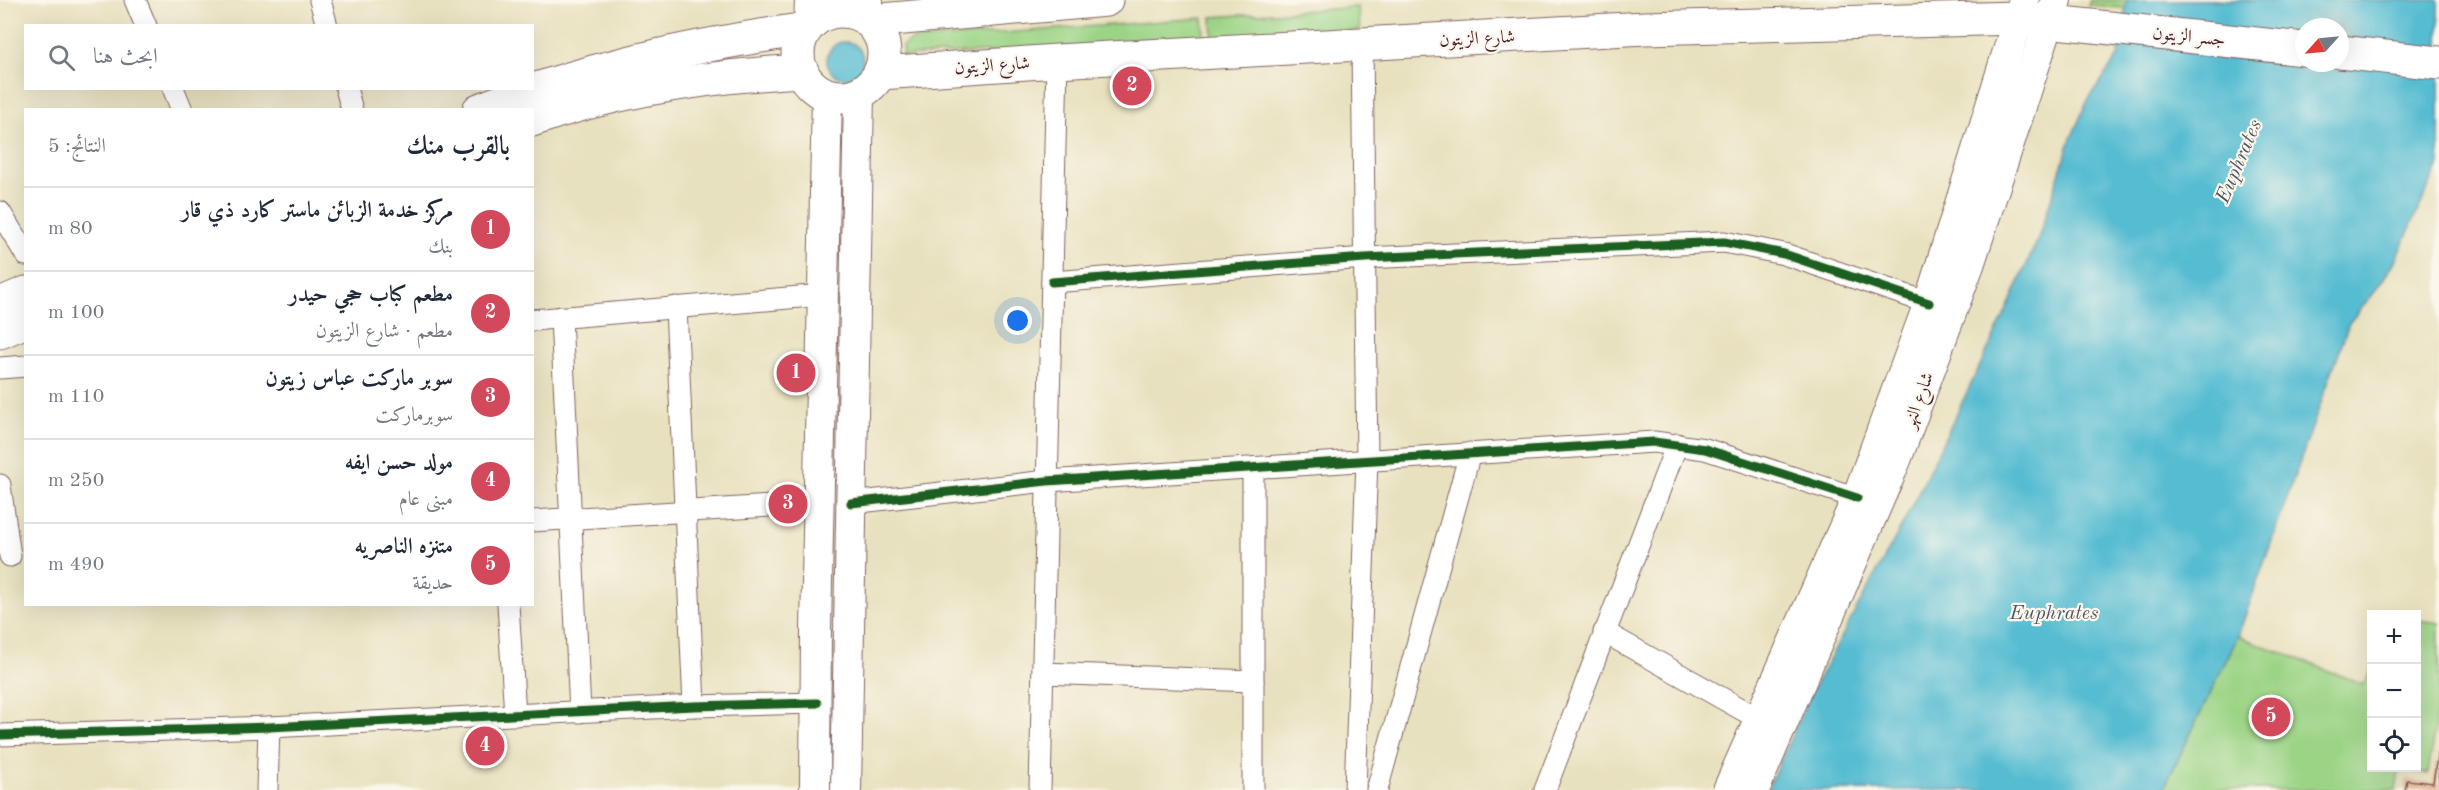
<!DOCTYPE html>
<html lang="ar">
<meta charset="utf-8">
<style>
body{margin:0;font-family:"Old Standard TT",Amiri,serif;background:#f6f6f7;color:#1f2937;direction:rtl}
.controls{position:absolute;right:18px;bottom:18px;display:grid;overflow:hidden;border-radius:0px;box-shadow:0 6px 24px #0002}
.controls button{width:54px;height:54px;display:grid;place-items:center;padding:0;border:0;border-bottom:2px solid #e0e1e3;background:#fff;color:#1f2937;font:30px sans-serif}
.compass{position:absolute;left:2295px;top:18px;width:54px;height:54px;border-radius:50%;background:#fff;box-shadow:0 6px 24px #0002;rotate:243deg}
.you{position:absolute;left:1018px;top:321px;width:21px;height:21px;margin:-15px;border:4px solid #fff;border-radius:50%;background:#1a73e8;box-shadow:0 0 0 9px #1a73e833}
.badge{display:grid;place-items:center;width:39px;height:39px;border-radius:50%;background:#d1495b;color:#fff;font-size:20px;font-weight:700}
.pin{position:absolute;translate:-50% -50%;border:3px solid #fff;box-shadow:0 2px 6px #0006}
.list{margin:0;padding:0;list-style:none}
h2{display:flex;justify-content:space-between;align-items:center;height:78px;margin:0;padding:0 24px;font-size:26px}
h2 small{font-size:20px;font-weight:400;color:#747a83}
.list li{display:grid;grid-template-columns:39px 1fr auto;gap:18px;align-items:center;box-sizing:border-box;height:84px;padding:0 24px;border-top:2px solid #e0e1e3}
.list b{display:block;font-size:22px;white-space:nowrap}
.list p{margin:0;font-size:20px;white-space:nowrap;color:#747a83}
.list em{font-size:20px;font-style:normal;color:#747a83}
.icon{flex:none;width:33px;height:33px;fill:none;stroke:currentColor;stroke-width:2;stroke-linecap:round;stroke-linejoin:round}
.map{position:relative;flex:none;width:2439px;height:790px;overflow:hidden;direction:ltr}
.search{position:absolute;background:#fff;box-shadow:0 6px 24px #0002;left:24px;top:24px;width:510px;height:66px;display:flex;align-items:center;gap:15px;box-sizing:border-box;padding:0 21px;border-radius:0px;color:#747a83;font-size:22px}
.panel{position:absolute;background:#fff;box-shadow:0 6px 24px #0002;left:24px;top:108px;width:510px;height:498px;border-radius:0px;direction:rtl}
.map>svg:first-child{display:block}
.green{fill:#9cd486;stroke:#737a58;stroke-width:1.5}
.water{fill:#54bcd1;stroke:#4f6e7e;stroke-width:1.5;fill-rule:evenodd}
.building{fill:#e4b18b}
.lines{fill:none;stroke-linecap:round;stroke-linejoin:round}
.minor-casing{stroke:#81635f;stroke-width:23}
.secondary-casing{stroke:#81635f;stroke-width:32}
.primary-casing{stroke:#81635f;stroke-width:35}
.minor{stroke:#fff;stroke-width:21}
.secondary{stroke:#fff;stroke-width:30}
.primary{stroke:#fff;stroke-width:33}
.cycleway-casing{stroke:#fbf7ec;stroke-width:13}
.cycleway{stroke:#1b5e20;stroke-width:9}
.labels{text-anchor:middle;stroke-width:4.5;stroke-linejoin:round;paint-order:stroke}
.street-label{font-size:18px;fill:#4a1f2b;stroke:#fbf7ec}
.water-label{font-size:20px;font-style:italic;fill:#4e5665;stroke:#fbf7ec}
</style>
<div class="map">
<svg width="2439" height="790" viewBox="0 0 2439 790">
<rect width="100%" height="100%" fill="#fbf7ec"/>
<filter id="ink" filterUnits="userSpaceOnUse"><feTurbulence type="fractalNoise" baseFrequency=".0167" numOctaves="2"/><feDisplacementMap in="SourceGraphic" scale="12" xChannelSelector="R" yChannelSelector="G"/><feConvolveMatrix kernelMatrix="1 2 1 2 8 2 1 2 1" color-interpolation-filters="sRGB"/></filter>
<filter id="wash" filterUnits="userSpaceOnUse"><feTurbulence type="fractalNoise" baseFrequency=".008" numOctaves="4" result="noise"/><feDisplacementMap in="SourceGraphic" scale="24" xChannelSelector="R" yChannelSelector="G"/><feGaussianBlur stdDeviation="1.35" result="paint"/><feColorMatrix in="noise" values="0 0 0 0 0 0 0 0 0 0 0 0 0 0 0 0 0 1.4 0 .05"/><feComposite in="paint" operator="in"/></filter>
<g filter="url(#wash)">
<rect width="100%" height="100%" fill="#e8e1bf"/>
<!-- green -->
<g class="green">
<rect x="826" y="0" width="37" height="5"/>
<path d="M 2090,0 L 2127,0 L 2127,8 L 2088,6 Z"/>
<path d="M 1358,7 L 1360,30 L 1213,41 L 1212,17 Z"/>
<path d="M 1203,18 L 1204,42 L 903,56 L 902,46 L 911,40 Z"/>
<path d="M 2417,620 L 2439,623 L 2439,694 L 2428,774 L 2399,771 L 2396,790 L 2163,790 L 2238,636 L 2363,684 L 2371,671 L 2372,768 L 2416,768 Z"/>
</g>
<!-- water -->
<g class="water">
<path d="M 2127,0 L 2439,0 L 2439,165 L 2394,263 L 2374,293 L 2349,323 L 2334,366 L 2238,636 L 2163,790 L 1767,790 L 1812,691 L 1905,520 L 2004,316 L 2038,239 L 2071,138 L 2088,100 L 2119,55 ZM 2304,27 L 2340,27 L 2340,63 L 2304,63 Z"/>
<circle cx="845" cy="60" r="18"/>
</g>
<g id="blocks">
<!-- building -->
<path class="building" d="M 2438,749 L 2439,790 L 2405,790 L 2407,780 L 2433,783 Z"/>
</g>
</g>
<g filter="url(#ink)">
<use href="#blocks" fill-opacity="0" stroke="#81635f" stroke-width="1.5"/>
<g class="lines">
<!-- minor casing -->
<g class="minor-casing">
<g id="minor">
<path d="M 135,0 L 146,26"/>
<path d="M 320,0 L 327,26"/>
<path d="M 173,88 L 182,110"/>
<path d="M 346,88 L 352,110"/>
<path d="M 0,212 L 26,255"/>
<path d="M 1052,282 L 1365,258 L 1724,242 L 1784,254 L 1929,303"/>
<path d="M 676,307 L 694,706"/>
<path d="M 561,317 L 580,712"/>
<path d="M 532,320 L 823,295"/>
<path d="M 0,368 L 26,366"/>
<path d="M 1253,468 L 1253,790"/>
<path d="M 0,485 L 10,556"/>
<path d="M 851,503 L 1047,481 L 1654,442 L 1705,449 L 1857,498"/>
<path d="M 532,521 L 818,503"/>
<path d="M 508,604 L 515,715"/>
<path d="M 1604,632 L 1759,719"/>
<path d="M 1043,673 L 1253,681"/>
<path d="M 0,735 L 269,727 L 694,706 L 817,703"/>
<path d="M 267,790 L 269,727"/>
<path d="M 1040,790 L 1057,61"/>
<path d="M 1355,790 L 1367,460 L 1362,45"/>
<path d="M 1377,790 L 1470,453"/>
<path d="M 1545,790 L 1677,444"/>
</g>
</g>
<!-- secondary casing -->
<g class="secondary-casing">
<g id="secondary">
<path d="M 867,18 L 868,0"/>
<path d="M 809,24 L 810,0"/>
<path d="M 815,790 L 816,630 L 827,95"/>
<path d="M 846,790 L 859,93"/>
<path d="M 1728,790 L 1857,498 L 1929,303 L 2024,0"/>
<path d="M 1754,790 L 1896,460 L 1969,265 L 2056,0"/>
</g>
</g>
<!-- primary casing -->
<g class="primary-casing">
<g id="primary">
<circle cx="841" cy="54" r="43"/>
<path d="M 870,21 L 1106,0"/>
<path d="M 2340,52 L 2439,63"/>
<path d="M 880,73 L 1057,61 L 1645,28 L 2018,18 L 2304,49"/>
<path d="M 479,110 C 584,68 695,45 806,29"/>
<path d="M 532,120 C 619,89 711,76 802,71"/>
<path d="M 0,304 L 26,293"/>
<path d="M 0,332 L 26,321"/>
</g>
</g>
<!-- minor -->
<use href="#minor" class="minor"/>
<!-- secondary -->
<use href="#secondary" class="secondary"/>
<!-- primary -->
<use href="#primary" class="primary"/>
<!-- cycleway casing -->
<g class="cycleway-casing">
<g id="cycleway">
<path d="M 1052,282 L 1365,258 L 1724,242 L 1784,254 L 1929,303"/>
<path d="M 851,503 L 1047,481 L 1654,442 L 1705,449 L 1857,498"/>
<path d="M 0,735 L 269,727 L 694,706 L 817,703"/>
</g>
</g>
<!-- cycleway -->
<use href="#cycleway" class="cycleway"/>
</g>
</g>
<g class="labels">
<!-- street labels -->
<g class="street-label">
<text transform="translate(2189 36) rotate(6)" y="6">جسر الزيتون</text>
<text transform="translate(1477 38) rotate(-3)" y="6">شارع الزيتون</text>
<text transform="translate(992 65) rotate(-4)" y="6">شارع الزيتون</text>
<text transform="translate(1918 400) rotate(-70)" y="6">شارع النهر</text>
</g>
<!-- water labels -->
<g class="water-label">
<text transform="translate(2238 161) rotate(-67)" y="7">Euphrates</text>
<text x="2054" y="619">Euphrates</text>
</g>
</g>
</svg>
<div class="controls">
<button>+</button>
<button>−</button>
<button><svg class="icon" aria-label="locate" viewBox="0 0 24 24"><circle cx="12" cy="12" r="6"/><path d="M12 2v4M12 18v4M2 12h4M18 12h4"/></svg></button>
</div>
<svg class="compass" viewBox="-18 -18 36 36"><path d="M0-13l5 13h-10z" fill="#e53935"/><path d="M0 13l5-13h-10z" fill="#747a83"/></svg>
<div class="you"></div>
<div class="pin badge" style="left:796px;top:373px">1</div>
<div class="pin badge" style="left:1132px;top:86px">2</div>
<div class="pin badge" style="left:788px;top:504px">3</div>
<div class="pin badge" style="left:485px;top:746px">4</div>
<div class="pin badge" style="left:2271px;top:717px">5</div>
<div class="search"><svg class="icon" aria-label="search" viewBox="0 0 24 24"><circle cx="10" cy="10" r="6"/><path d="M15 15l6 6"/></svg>ابحث هنا</div>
<section class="panel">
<h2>بالقرب منك<small>النتائج: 5</small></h2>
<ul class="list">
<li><span class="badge">1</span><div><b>مركز خدمة الزبائن ماستر كارد ذي قار</b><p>بنك</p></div><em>80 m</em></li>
<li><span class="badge">2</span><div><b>مطعم كباب حجي حيدر</b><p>مطعم · شارع الزيتون</p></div><em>100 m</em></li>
<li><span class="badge">3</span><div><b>سوبر ماركت عباس زيتون</b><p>سوبرماركت</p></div><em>110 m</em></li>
<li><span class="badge">4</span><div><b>مولد حسن ايفه</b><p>مبنى عام</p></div><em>250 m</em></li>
<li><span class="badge">5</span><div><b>متنزه الناصريه</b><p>حديقة</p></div><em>490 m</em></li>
</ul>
</section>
</div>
